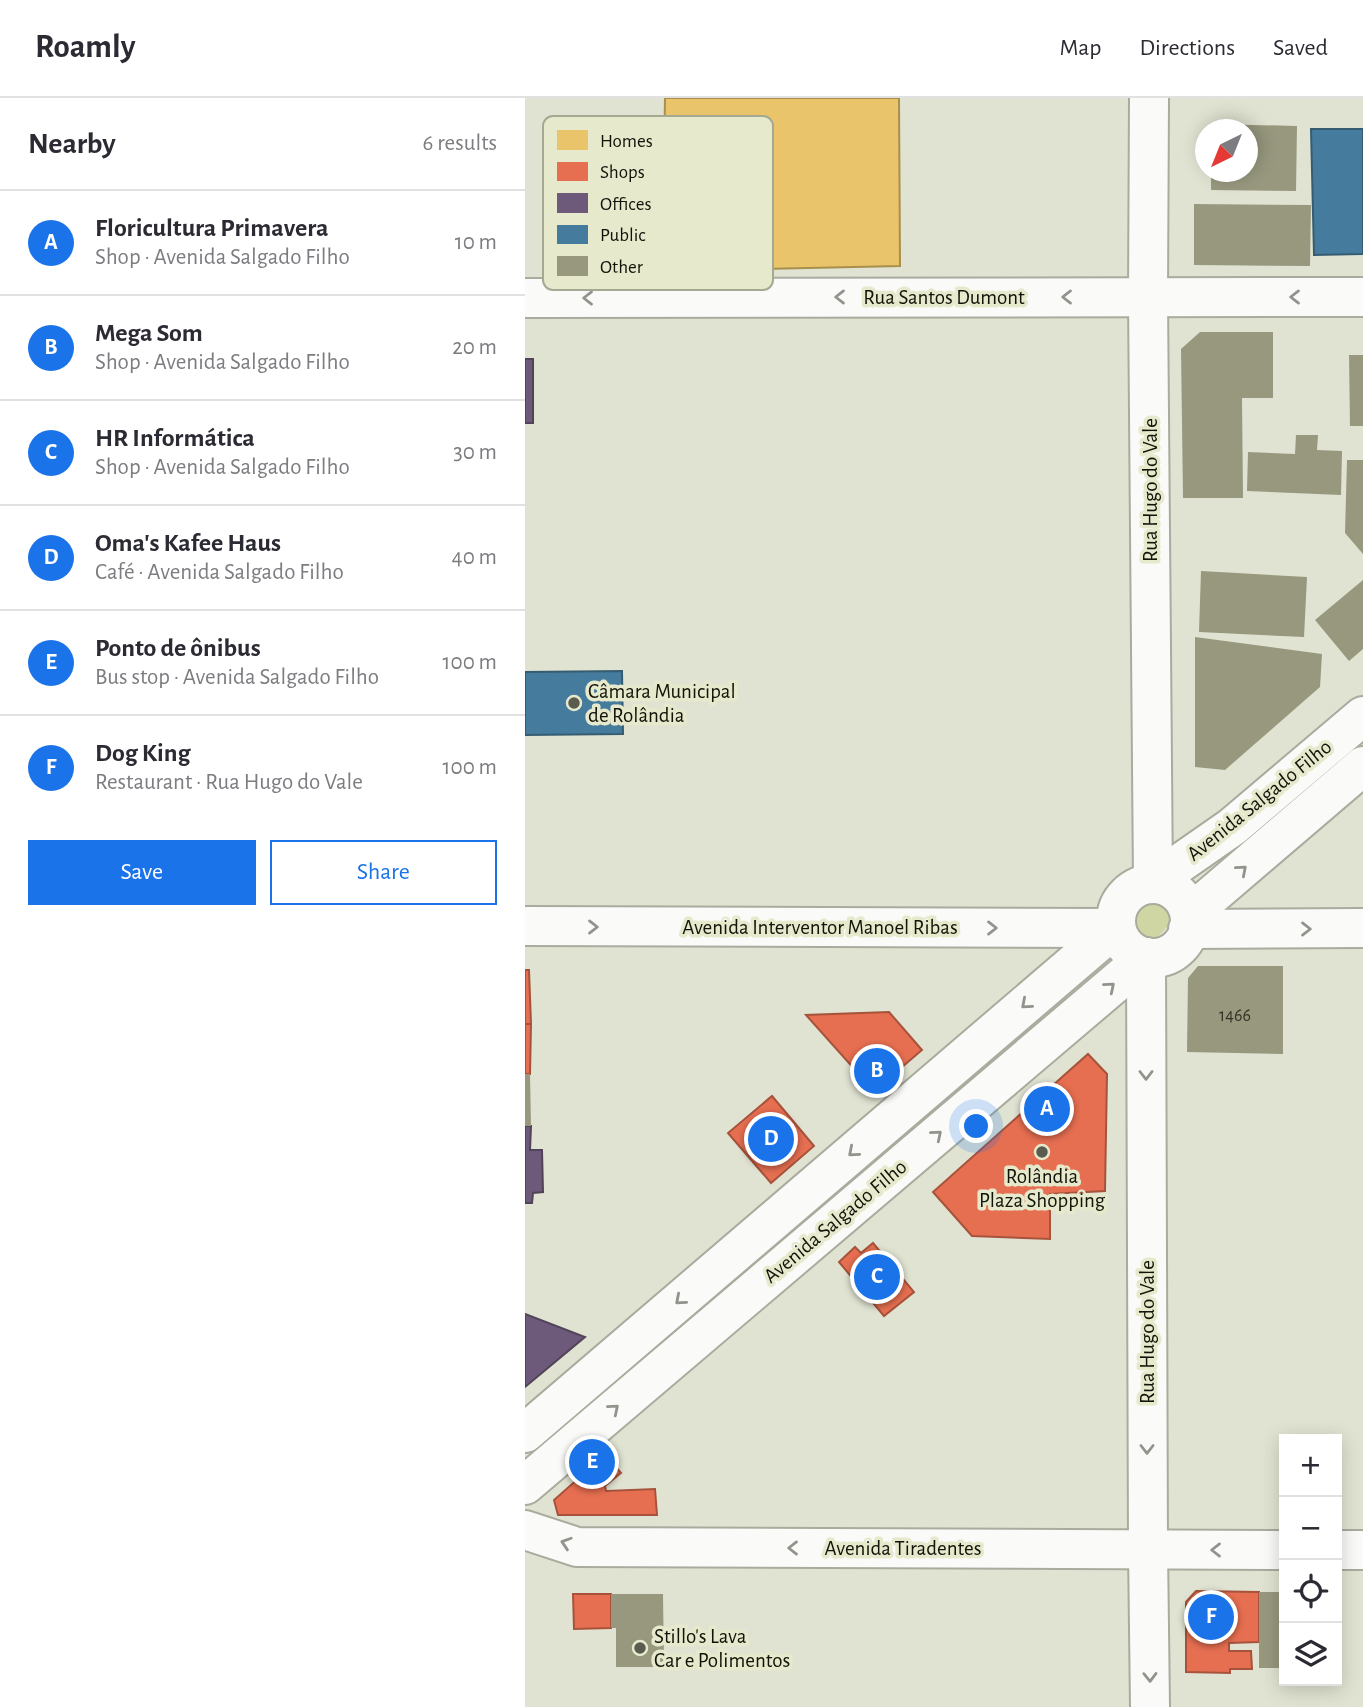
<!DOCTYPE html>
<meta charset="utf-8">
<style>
body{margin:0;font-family:"Alegreya Sans",sans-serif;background:#f7f7f7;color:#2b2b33}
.controls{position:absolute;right:21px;bottom:21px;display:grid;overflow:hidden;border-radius:0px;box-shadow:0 4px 18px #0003}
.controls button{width:63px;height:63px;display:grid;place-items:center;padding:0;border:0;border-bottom:2px solid #e1e1e2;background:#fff;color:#2b2b33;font:35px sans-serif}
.compass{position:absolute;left:670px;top:21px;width:63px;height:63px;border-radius:50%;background:#fff;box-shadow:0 4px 18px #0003;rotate:223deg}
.you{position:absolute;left:452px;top:1029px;width:24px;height:24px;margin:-18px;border:5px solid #fff;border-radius:50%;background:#1a73e8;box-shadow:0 0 0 10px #1a73e833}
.badge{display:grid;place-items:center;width:46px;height:46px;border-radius:50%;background:#1a73e8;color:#fff;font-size:23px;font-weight:700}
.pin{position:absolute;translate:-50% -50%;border:4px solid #fff;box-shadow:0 2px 7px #0006}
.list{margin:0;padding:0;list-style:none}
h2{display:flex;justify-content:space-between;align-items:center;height:91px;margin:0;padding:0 28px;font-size:30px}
h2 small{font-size:23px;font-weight:400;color:#7c7c81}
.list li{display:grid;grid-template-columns:46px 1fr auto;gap:21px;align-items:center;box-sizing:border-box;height:105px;padding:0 28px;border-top:2px solid #e1e1e2}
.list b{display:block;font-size:26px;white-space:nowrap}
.list p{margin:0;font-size:23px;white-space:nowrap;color:#7c7c81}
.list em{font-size:23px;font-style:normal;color:#7c7c81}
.actions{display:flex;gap:14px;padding:21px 28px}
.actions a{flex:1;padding:16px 0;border:2px solid #1a73e8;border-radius:0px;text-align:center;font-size:24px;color:#1a73e8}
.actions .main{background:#1a73e8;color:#fff}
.icon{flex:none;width:38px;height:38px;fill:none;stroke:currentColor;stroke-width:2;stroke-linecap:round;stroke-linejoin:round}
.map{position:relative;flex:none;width:838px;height:1609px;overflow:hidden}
header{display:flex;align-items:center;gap:42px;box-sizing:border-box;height:98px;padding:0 35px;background:#fff;border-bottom:2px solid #e1e1e2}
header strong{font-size:33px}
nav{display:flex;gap:38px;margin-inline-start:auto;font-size:24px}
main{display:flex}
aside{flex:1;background:#fff}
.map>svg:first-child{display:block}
.green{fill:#d0d5a4}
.homes{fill:#e9c46a;stroke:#a88f4d;stroke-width:2}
.shops{fill:#e76f51;stroke:#a7533b;stroke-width:2}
.offices{fill:#6d597a;stroke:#524458;stroke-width:2}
.public{fill:#457b9d;stroke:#365c71;stroke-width:2}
.building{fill:#97987e}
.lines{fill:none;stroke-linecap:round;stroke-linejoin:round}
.minor-casing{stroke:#a9ab9e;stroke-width:42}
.tertiary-casing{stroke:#a9ab9e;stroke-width:42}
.minor{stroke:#fafbf8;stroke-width:38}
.tertiary{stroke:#fafbf8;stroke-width:38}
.oneway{stroke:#92938c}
.poi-dot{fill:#5a5c4f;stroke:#e6e9cc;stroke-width:2.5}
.labels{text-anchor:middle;stroke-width:7;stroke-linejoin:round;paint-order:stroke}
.number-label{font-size:18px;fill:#333426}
.street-label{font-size:21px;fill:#121309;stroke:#e6e9cc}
.poi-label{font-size:21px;fill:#121309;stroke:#e6e9cc;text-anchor:start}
.key{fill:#e6e9cc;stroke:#a6a992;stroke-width:2}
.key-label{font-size:19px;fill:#121309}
</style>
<header>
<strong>Roamly</strong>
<nav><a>Map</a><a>Directions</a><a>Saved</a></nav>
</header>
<main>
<aside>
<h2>Nearby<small>6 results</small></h2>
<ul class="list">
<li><span class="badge">A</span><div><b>Floricultura Primavera</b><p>Shop · Avenida Salgado Filho</p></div><em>10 m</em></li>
<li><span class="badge">B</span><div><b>Mega Som</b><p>Shop · Avenida Salgado Filho</p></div><em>20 m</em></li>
<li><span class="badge">C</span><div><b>HR Informática</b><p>Shop · Avenida Salgado Filho</p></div><em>30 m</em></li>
<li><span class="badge">D</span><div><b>Oma's Kafee Haus</b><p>Café · Avenida Salgado Filho</p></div><em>40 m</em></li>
<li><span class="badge">E</span><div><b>Ponto de ônibus</b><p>Bus stop · Avenida Salgado Filho</p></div><em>100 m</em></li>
<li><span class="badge">F</span><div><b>Dog King</b><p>Restaurant · Rua Hugo do Vale</p></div><em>100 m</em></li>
</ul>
<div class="actions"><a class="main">Save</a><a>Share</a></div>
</aside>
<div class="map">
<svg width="838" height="1609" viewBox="0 0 838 1609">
<rect width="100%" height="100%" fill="#e1e3d2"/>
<!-- green -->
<path class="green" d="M 643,794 L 654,804 L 653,817 L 628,844 L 612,847 L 602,838 L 603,823 L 630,795 Z"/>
<!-- homes -->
<path class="homes" d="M 140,0 L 374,0 L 375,168 L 137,173 Z"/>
<!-- shops -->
<g class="shops">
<path d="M 0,872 L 4,872 L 6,926 L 0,926 Z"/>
<path d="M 364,914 L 397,952 L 349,993 L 281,917 Z"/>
<path d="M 0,926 L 6,926 L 5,976 L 0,976 Z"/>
<path d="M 563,956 L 582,976 L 580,1093 L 525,1096 L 525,1141 L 447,1138 L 408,1094 Z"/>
<path d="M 247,998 L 289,1048 L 246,1085 L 203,1035 Z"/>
<path d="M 348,1145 L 389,1194 L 359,1218 L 314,1164 L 330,1149 L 336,1155 Z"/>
<path d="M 80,1357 L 96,1375 L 80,1388 L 81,1393 L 130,1391 L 132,1417 L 33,1417 L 29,1402 Z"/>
<path d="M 671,1493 L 734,1494 L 734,1544 L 704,1545 L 704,1553 L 726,1553 L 727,1571 L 705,1571 L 705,1575 L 661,1574 L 661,1504 Z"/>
<path d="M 48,1496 L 86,1496 L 86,1530 L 49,1531 Z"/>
</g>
<!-- offices -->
<g class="offices">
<rect x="0" y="261" width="8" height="64"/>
<path d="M 0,1028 L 6,1028 L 5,1052 L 17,1052 L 18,1094 L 8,1095 L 7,1105 L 0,1105 Z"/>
<path d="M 0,1216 L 60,1239 L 0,1289 Z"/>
</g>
<!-- public -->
<g class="public">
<path d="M 786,31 L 838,31 L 838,156 L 789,157 Z"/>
<path d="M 97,573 L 98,636 L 0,637 L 0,574 Z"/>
</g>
<!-- building -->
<g class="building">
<path d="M 686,26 L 772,28 L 771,93 L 686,92 L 686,74 L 722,74 L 722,32 L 686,32 Z"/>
<path d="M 669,106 L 786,107 L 785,168 L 669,167 Z"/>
<path d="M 675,234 L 748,234 L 748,300 L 717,300 L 718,400 L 658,400 L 656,251 Z"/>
<path d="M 824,257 L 838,257 L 838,328 L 825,328 Z"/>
<path d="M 771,337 L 793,337 L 792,352 L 817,353 L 816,397 L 722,393 L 723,354 L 770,356 Z"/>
<path d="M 822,362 L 838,362 L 838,456 L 820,435 Z"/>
<path d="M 676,473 L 782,479 L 779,539 L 674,534 Z"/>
<path d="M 838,482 L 838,551 L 824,563 L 790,522 Z"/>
<path d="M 670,539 L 797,556 L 795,589 L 700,672 L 670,669 Z"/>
<path d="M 673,868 L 758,868 L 758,956 L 662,954 L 663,880 Z"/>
<path d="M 0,976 L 5,976 L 6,1028 L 0,1028 Z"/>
<rect x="734" y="1494" width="25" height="76"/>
<path d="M 86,1496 L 138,1496 L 139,1569 L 91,1569 L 91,1530 L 86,1530 Z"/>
</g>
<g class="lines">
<!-- minor casing -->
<g class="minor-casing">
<g id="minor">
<path d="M 624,0 L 623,199 L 628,784"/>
<path d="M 0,200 L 838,199"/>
<path d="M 628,784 L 707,729 L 838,618"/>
<path d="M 665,816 L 838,668"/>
<path d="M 621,859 L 623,1451 L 625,1609"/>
<path d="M 0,1432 L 52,1449 L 759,1452"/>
<path d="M 812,1452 L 838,1452"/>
</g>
</g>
<!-- tertiary casing -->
<g class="tertiary-casing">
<g id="tertiary">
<circle cx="628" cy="823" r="37"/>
<path d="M 0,828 L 590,830"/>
<path d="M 663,831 L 838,830"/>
<path d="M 0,1335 L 590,830"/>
<path d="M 0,1387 L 621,859"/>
</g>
</g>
<!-- minor -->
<use href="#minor" class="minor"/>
<!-- tertiary -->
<use href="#tertiary" class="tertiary"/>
</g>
<!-- one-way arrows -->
<defs><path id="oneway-chevron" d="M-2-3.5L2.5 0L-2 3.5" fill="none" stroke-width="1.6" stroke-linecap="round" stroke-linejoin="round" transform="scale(1.75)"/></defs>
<g class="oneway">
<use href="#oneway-chevron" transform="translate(315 199) rotate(180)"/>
<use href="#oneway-chevron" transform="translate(542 199) rotate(180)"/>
<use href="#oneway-chevron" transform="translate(770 199) rotate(-180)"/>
<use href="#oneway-chevron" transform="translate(63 200) rotate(180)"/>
<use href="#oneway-chevron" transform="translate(717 772) rotate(-41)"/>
<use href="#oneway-chevron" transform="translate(68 829)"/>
<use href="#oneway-chevron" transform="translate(467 830)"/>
<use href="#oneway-chevron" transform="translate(781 831)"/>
<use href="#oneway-chevron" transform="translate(585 889) rotate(-40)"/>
<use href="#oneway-chevron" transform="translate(501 906) rotate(139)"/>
<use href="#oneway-chevron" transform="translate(621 977) rotate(90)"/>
<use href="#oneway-chevron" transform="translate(412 1037) rotate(-40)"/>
<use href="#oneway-chevron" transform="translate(328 1054) rotate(139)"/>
<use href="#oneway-chevron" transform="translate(155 1202) rotate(139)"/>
<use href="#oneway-chevron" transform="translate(89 1311) rotate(-40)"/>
<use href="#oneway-chevron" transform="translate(622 1351) rotate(90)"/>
<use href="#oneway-chevron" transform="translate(41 1445) rotate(-162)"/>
<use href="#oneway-chevron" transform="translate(268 1450) rotate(-180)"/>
<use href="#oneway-chevron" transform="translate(691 1452) rotate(-180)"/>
<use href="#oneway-chevron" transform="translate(625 1579) rotate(89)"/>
</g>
<!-- markers -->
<g class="poi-dot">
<circle cx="49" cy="605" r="7"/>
<circle cx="517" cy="1054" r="7"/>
<circle cx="115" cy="1550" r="7"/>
</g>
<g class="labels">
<!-- number labels -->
<g class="number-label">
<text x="710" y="923">1466</text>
</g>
<!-- street labels -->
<g class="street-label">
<text x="419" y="206">Rua Santos Dumont</text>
<text transform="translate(625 392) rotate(-90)" y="7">Rua Hugo do Vale</text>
<text transform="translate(734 702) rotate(-39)" y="7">Avenida Salgado Filho</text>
<text x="295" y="836">Avenida Interventor Manoel Ribas</text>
<text transform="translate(310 1123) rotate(-40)" y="7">Avenida Salgado Filho</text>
<text transform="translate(622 1234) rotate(-90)" y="7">Rua Hugo do Vale</text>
<text x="378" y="1457">Avenida Tiradentes</text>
</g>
<!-- poi labels -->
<g class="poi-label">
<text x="63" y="600">Câmara Municipal<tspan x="63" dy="24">de Rolândia</tspan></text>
<text x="517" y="1085" text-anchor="middle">Rolândia<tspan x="517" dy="24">Plaza Shopping</tspan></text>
<text x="129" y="1545">Stillo's Lava<tspan x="129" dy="24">Car e Polimentos</tspan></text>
</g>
</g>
<!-- legend -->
<rect x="18" y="18" width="230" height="174" rx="10" class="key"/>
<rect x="32" y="32" width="31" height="20" fill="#e9c46a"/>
<rect x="32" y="64" width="31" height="19" fill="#e76f51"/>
<rect x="32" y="95" width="31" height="20" fill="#6d597a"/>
<rect x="32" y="127" width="31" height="19" fill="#457b9d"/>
<rect x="32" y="158" width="31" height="20" fill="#97987e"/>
<g class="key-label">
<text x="75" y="49">Homes</text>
<text x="75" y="80">Shops</text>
<text x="75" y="112">Offices</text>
<text x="75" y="143">Public</text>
<text x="75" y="175">Other</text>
</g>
</svg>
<div class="controls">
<button>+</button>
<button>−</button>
<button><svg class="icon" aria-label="locate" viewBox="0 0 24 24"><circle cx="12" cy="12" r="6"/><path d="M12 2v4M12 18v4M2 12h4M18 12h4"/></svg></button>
<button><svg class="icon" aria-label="layers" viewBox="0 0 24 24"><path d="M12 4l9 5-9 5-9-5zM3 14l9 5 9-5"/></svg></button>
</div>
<svg class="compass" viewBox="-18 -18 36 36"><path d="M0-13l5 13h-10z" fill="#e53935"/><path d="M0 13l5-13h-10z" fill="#7c7c81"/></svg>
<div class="you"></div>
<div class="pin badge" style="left:522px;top:1011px">A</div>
<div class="pin badge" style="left:352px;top:973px">B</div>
<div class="pin badge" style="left:352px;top:1179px">C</div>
<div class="pin badge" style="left:246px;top:1041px">D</div>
<div class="pin badge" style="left:67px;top:1364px">E</div>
<div class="pin badge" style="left:686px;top:1519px">F</div>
</div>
</main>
